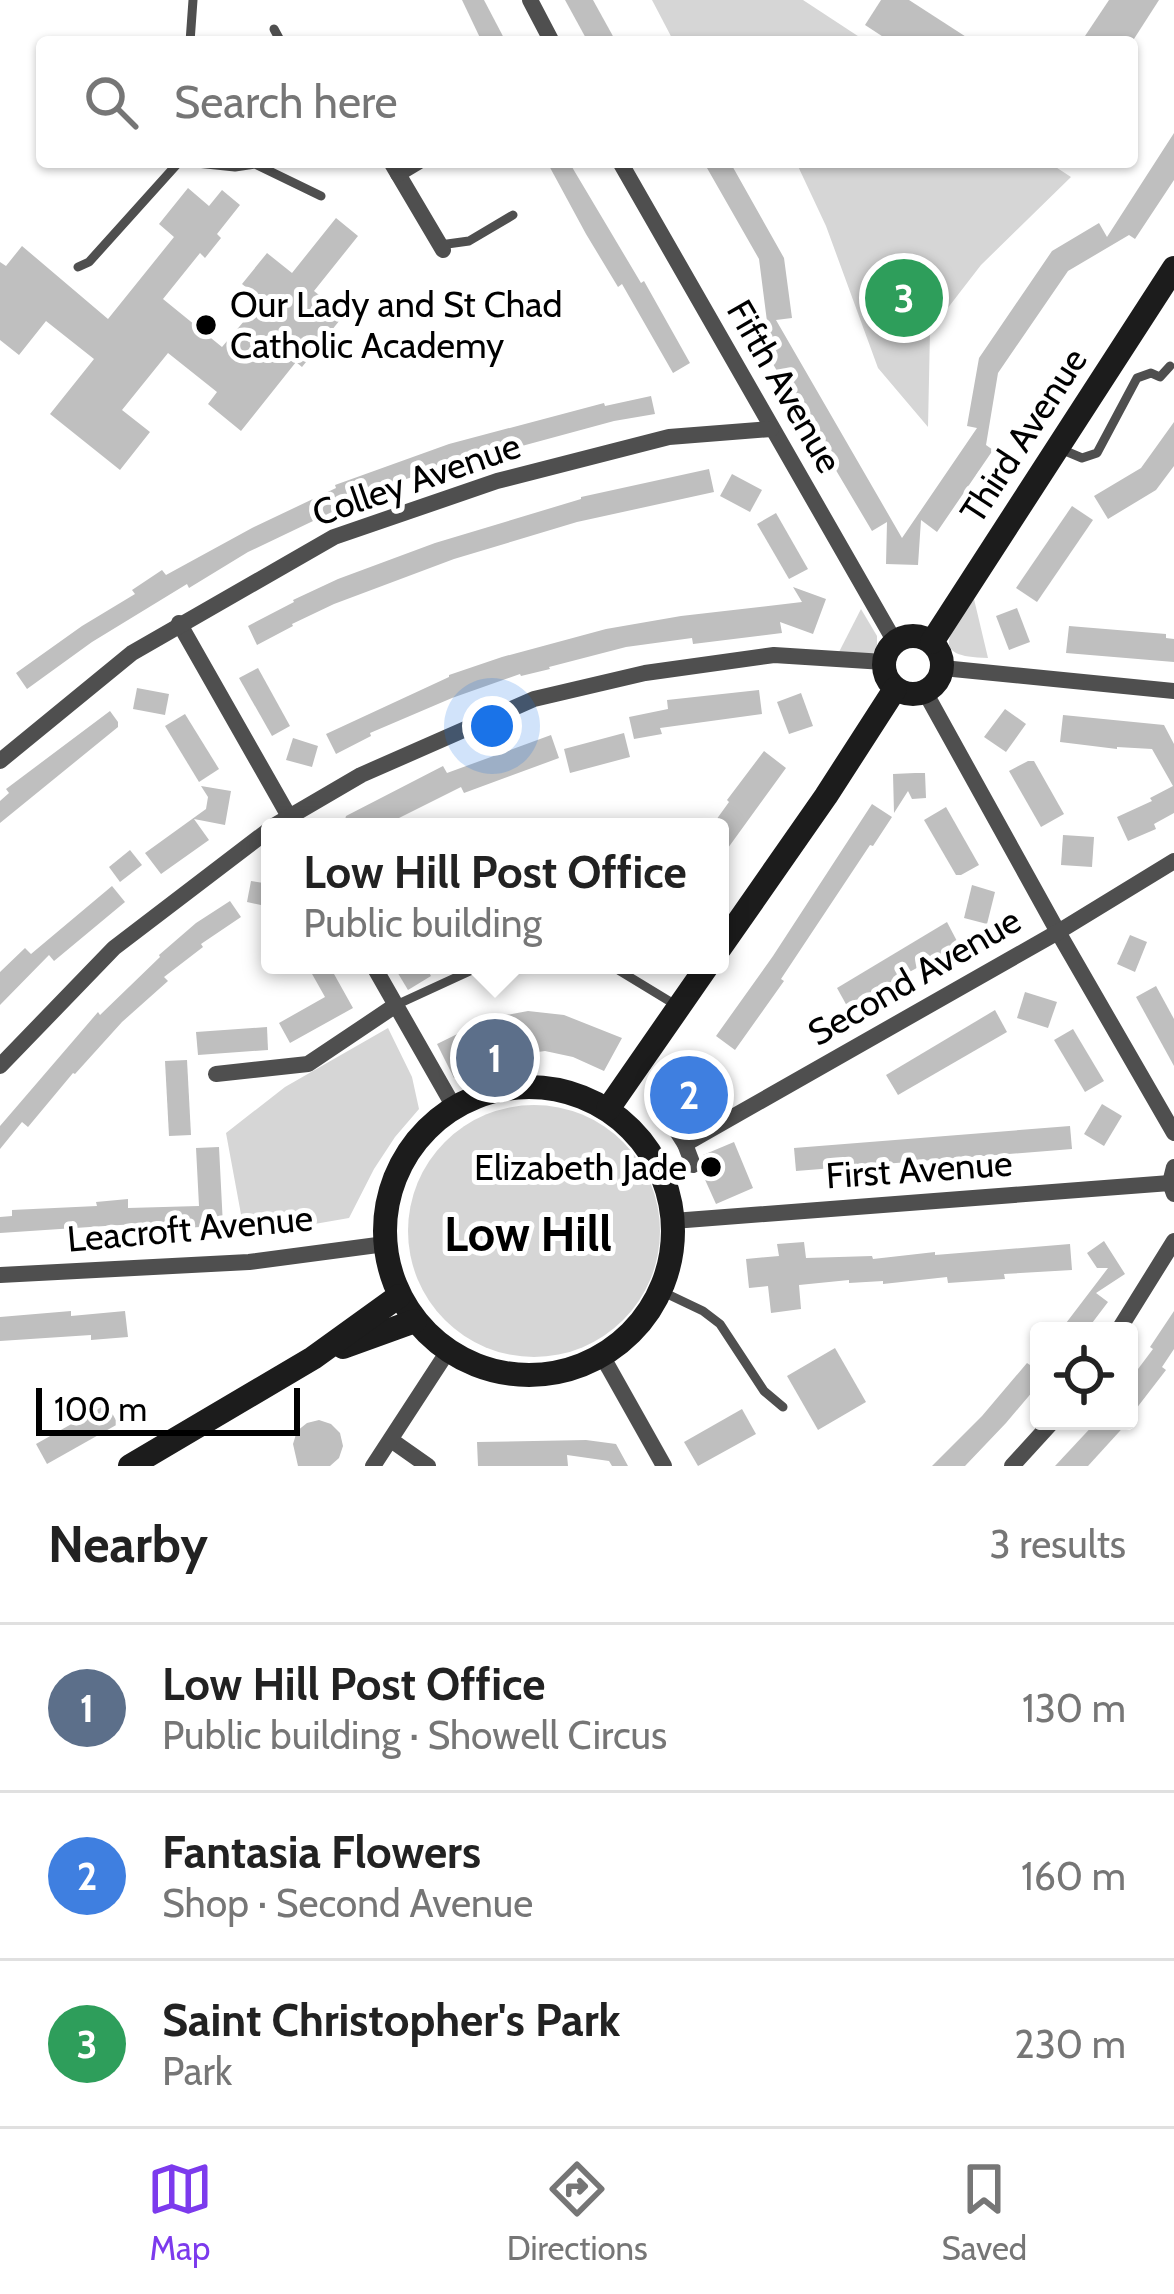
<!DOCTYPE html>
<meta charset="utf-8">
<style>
body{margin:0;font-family:Cabin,sans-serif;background:#f6f6f6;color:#222}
.controls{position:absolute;right:36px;bottom:36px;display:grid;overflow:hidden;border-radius:12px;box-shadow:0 3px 9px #0004}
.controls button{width:108px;height:108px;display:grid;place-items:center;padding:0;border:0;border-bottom:3px solid #e0e0e0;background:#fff;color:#222;font:60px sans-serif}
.scale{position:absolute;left:36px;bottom:30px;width:264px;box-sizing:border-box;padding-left:12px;border:6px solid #000;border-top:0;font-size:33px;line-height:42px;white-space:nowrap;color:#000;-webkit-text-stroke:9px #fff;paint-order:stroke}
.you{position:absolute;left:492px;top:726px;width:42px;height:42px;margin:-30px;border:9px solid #fff;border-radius:50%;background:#1a73e8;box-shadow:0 0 0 18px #1a73e833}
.badge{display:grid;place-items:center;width:78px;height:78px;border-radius:50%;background:#7c3aed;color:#fff;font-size:39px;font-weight:700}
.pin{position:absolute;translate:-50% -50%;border:6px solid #fff;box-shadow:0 3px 12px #0006}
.popup{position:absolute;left:261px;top:818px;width:468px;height:156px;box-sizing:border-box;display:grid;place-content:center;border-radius:12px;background:#fff;filter:drop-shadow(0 3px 9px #0005);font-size:39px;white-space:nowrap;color:#767676}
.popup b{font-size:45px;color:#222}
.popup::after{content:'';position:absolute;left:50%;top:100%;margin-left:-24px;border:24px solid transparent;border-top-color:#fff}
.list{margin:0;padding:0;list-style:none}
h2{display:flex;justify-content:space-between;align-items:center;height:156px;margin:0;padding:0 48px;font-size:51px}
h2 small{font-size:39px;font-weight:400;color:#767676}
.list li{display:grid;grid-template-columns:78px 1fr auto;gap:36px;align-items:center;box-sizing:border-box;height:168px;padding:0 48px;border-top:3px solid #e0e0e0}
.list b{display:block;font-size:45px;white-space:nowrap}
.list p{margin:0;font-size:39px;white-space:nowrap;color:#767676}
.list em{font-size:39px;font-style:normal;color:#767676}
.icon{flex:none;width:66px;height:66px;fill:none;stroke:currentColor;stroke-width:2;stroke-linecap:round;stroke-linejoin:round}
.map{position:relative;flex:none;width:1174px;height:1466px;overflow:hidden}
.search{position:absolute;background:#fff;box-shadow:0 3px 9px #0004;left:36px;right:36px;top:36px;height:132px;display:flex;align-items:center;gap:30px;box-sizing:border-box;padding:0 42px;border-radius:12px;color:#767676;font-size:45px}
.sheet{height:660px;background:#fff}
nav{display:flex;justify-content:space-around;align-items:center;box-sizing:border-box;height:168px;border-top:3px solid #e0e0e0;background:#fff;font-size:33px;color:#767676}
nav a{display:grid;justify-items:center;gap:6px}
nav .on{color:#7c3aed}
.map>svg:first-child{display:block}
.green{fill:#d6d6d6}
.building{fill:#bfbfbf}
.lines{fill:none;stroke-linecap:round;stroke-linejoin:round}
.lane{stroke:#4f4f4f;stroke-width:9}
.street{stroke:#4f4f4f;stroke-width:16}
.secondary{stroke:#1c1c1c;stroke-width:24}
.poi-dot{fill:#000;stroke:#fff;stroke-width:4.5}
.labels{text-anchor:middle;stroke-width:10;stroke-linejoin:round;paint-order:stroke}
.poi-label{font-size:36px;fill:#000;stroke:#fff;text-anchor:start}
.street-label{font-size:36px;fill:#000;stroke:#fff}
.district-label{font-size:48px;font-weight:bold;fill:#000;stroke:#fff}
</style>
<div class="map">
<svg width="1174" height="1466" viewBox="0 0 1174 1466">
<rect width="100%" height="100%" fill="#fff"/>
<!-- green -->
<g class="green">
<path d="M 652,0 L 803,0 L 867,42 L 674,42 Z"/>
<path d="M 796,162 L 1048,162 L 1071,177 L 981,265 L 930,331 L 928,427 L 878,368 L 826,226 Z"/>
<path d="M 974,599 L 988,658 C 927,657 950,633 974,599 Z"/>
<path d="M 861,609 L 877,636 L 877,651 L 872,654 L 839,652 Z"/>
<path d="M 388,1028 L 412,1077 L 419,1109 L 395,1137 L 374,1169 L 349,1218 L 245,1236 L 226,1133 L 285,1087 Z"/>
<circle cx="534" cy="1231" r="126"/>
</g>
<!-- building -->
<g class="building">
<path d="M 462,0 L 484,0 L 506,42 L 482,42 Z"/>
<path d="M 565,0 L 593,0 L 614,38 L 606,42 L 588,42 Z"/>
<path d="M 881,0 L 909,0 L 974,42 L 891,42 L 865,25 Z"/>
<path d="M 1109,0 L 1159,0 L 1132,42 L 1081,42 Z"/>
<path d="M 1174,133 L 1174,180 L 1135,239 L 1129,235 L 1068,271 L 998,373 L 986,445 L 993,450 L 937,532 L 921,520 L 918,565 L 886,564 L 887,522 L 872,531 L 760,342 L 769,337 L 759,259 L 707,168 L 718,162 L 730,162 L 784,258 L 792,318 L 776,320 L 902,538 L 977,428 L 967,426 L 979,358 L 1052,251 L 1099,223 L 1107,237 Z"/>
<path d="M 547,162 L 569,162 L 641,283 L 644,281 L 690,363 L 673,373 L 622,284 L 618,287 L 586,234 Z"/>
<path d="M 188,188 L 209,206 L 222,190 L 240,205 L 217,234 L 221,238 L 205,258 L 200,253 L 163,299 L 222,347 L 262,300 L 242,284 L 267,253 L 292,273 L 336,218 L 358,236 L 314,291 L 344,315 L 302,367 L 296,362 L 241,431 L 208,404 L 217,392 L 168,353 L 122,410 L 150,432 L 120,470 L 50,414 L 94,359 L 46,321 L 19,355 L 0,340 L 0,262 L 6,266 L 22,246 L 108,319 L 174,237 L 159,224 Z"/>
<path d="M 651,396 L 655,414 L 614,421 L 500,452 L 499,449 L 400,481 L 402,486 L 334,511 L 248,552 L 189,588 L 187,584 L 92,642 L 27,689 L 16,673 L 82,626 L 135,594 L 132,590 L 162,570 L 166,575 L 252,528 L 336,488 L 335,485 L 449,444 L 604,403 L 605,406 Z"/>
<path d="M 1174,422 L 1174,466 L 1156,490 L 1108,519 L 1094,496 L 1141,468 Z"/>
<path d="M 709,469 L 714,492 L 577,522 L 454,559 L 334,604 L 292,624 L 293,626 L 257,645 L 248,626 L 294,602 L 293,600 L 338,579 L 435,543 L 581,499 L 581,497 Z"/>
<path d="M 732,474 L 762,490 L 750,512 L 720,496 Z"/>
<path d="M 1072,506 L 1093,520 L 1037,602 L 1016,588 Z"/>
<path d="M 776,513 L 808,569 L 789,579 L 757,524 Z"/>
<path d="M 793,587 L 826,599 L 813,634 L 780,622 L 782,633 L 693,644 L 692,638 L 626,647 L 549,667 L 550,669 L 521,676 L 520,674 L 452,698 L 370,733 L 371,736 L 336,754 L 326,734 L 449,677 L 449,675 L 502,657 L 606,629 L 681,616 L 802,602 Z"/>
<path d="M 1017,608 L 1030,642 L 1009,650 L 996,616 Z"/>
<path d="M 1069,626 L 1166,634 L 1166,638 L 1174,639 L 1174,662 L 1066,653 Z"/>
<path d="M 258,668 L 290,726 L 272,736 L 239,678 Z"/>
<path d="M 137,688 L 169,694 L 165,715 L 133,709 Z"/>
<path d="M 759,690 L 762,714 L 660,728 L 662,734 L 634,739 L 629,717 L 668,709 L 667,700 Z"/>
<path d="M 801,693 L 813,726 L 789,734 L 777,702 Z"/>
<path d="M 1005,709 L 1026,724 L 1006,752 L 984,737 Z"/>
<path d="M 110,711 L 118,722 L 118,727 L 0,823 L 0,801 L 9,793 L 6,789 Z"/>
<path d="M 185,714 L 219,769 L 199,782 L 165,726 Z"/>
<path d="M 1063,715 L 1164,725 L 1174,744 L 1174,813 L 1154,824 L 1156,829 L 1128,841 L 1117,817 L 1152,801 L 1150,798 L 1173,786 L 1152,749 L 1117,747 L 1117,749 L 1060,742 Z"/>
<path d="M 624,733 L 630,757 L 570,773 L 564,749 Z"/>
<path d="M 551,735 L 559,758 L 464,793 L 461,787 L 381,827 L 343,827 L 346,816 L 443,766 L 447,773 Z"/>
<path d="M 293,738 L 318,746 L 312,767 L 286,760 Z"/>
<path d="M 764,751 L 786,768 L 720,859 L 720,827 L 711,827 L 729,802 L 727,800 Z"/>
<path d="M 1028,761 L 1034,761 L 1064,814 L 1041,827 L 1009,771 Z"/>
<path d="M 915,773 L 925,773 L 926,798 L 912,799 L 908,791 L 894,813 L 893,774 Z"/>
<path d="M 201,786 L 231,791 L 225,825 L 194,819 L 209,840 L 161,874 L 145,853 L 206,809 L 208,797 Z"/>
<path d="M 872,804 L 892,817 L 873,846 L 870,845 L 781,979 L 784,981 L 735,1050 L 716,1036 L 773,956 Z"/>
<path d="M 946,807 L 979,865 L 961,875 L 956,875 L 924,820 Z"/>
<path d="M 1063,835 L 1094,837 L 1092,867 L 1061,865 Z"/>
<path d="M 130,850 L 142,865 L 120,882 L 109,867 Z"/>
<path d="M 251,881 L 270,884 L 270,907 L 247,902 Z"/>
<path d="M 972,885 L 995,892 L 987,924 L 964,918 Z"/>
<path d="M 112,886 L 125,902 L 54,961 L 49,955 L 0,1005 L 0,972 L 25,948 L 31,954 Z"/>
<path d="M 230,901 L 241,917 L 201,944 L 203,947 L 164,977 L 168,981 L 122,1022 L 75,1074 L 73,1073 L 28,1127 L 22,1122 L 0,1149 L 0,1126 L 98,1012 L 100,1015 L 160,957 L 159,955 L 196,923 Z"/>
<path d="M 947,922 L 959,945 L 847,1006 L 837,988 Z"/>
<path d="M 1130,935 L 1147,942 L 1135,972 L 1117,964 Z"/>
<path d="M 307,965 L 329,965 L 353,1008 L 290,1043 L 279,1023 L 325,997 Z"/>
<path d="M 393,965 L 425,965 L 431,976 L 408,990 Z"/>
<path d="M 1156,986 L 1174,1019 L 1174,1066 L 1136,997 Z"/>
<path d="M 1025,992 L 1057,1002 L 1048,1028 L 1017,1018 Z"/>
<path d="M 995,1010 L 1007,1032 L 898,1095 L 886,1075 Z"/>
<path d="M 528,1011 L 564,1015 L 622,1038 L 604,1071 L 573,1057 L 545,1051 L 502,1057 L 454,1078 L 437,1044 L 490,1018 Z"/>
<path d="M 267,1027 L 268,1050 L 198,1055 L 196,1032 Z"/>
<path d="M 1073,1029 L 1104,1081 L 1085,1092 L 1054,1040 Z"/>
<path d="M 187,1060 L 191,1135 L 169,1136 L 165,1061 Z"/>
<path d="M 685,1063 L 721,1100 L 692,1125 L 657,1090 Z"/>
<path d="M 1102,1104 L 1122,1116 L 1104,1146 L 1084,1134 Z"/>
<path d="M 1070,1126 L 1072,1149 L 796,1171 L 794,1148 Z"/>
<path d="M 734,1142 L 753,1188 L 716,1204 L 702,1173 L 706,1166 L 703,1155 Z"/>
<path d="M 219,1147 L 223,1226 L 136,1230 L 135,1224 L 0,1233 L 0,1217 L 12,1216 L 12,1210 L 97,1206 L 96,1202 L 128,1199 L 128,1208 L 199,1206 L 196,1148 Z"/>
<path d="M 1104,1241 L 1125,1274 L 1096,1293 L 1108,1302 L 1086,1331 L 1060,1331 L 1108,1268 L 1097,1268 L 1087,1253 Z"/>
<path d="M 804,1242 L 806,1258 L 872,1256 L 873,1259 L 935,1252 L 935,1255 L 1070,1244 L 1072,1270 L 1004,1274 L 1005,1279 L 948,1283 L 947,1277 L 883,1284 L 883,1281 L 849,1283 L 849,1280 L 799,1285 L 801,1309 L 771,1313 L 768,1286 L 749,1288 L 746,1259 L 779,1256 L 777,1244 Z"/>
<path d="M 71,1311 L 71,1316 L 125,1311 L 128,1337 L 91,1340 L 91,1335 L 0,1341 L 0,1317 Z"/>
<path d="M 1174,1311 L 1174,1349 L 1162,1367 L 1166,1370 L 1129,1418 L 1129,1381 L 1153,1349 L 1150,1347 Z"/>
<path d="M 835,1348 L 866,1402 L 818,1430 L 787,1376 Z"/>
<path d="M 1039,1354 L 1039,1384 L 1006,1423 L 965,1466 L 932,1466 L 982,1416 L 1027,1363 L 1030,1365 Z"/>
<path d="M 107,1404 L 118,1424 L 47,1464 L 36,1444 Z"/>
<path d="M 742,1409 L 756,1434 L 698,1466 L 684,1442 Z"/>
<path d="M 319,1420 L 331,1424 L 340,1433 L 343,1446 L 339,1458 L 330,1466 L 298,1466 L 293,1444 L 297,1431 L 307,1423 Z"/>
<path d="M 1097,1421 L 1129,1421 L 1088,1466 L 1055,1466 Z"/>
<path d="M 586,1440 L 616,1444 L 628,1466 L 612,1466 L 609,1461 L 567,1455 L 568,1466 L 478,1466 L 477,1442 Z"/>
</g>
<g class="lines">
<!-- lane -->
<g class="lane">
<path d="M 274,29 L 281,42"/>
<path d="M 190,42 L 193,0"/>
<path d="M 402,42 L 404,41"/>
<path d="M 187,162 L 235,167 L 255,164 L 321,196"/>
<path d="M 440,245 L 469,241 L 513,215"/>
<path d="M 78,267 L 89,262 L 179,162"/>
<path d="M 1063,450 L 1082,458 L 1097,453 L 1137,378 L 1151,373 L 1160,377 L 1170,366"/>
<path d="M 610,965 L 679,1007"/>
<path d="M 396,1005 L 483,965"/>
<path d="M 661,1291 L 703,1311 L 720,1324 L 764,1391 L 783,1407"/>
</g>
<!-- street -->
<g class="street">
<path d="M 530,0 L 552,42"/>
<path d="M 391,162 L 443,250"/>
<path d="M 620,162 L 895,642"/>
<path d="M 398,174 L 418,162"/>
<path d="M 179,623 L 295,827"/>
<path d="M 943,668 L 1174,691"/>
<path d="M 925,692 L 1058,932 L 1174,1133"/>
<path d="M 0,761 L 132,653 L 334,537 L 497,481 L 669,437 L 771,429"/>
<path d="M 272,827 L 361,775 L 534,699 L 645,673 L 774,655 L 884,662"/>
<path d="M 373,965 L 454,1107"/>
<path d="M 0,1066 L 114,948 L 270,829"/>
<path d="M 216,1074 L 308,1064 L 396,1005"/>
<path d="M 671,1122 L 685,1144"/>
<path d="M 693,1165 L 685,1144 L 1058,932 L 1174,861"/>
<path d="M 1174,1167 L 1170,1183 L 1174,1194"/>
<path d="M 673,1221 L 1170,1183"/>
<path d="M 0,1275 L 249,1262 L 385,1244"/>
<path d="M 1118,1331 L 1174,1241"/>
<path d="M 601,1354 L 664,1466"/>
<path d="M 391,1440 L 428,1466"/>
<path d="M 373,1466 L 448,1351"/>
<path d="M 1012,1466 L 1053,1421"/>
</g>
<!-- secondary -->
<g class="secondary">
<circle cx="913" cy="665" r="29"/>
<path d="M 932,642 L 1174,268"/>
<path d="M 720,948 L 826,796 L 895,689"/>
<circle cx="529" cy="1231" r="144"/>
<path d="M 608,1109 L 708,965"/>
<path d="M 343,1347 L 415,1321"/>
<path d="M 130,1466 L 313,1358 L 399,1296"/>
</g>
</g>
<!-- markers -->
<g class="poi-dot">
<circle cx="206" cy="325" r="12"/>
<circle cx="711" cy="1167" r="12"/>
</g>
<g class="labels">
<!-- poi labels -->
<g class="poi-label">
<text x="230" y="317">Our Lady and St Chad<tspan x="230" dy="41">Catholic Academy</tspan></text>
<text x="687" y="1180" text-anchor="end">Elizabeth Jade</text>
</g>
<!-- street labels -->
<g class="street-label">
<text transform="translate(785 386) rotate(60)" y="13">Fifth Avenue</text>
<text transform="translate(1023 435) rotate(-57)" y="13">Third Avenue</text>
<text transform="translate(416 479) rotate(-19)" y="13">Colley Avenue</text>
<text transform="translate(914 976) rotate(-30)" y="13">Second Avenue</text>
<text transform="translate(919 1169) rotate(-4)" y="13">First Avenue</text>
<text transform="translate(190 1228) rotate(-5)" y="13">Leacroft Avenue</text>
</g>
<!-- district labels -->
<g class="district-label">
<text x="528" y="1251">Low Hill</text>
</g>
</g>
</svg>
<div class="controls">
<button><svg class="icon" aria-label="locate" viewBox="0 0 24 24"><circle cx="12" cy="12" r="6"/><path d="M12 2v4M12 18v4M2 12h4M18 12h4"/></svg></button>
</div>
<div class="scale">100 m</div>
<div class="you"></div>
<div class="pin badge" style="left:495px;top:1058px;background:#5c6f8a">1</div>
<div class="popup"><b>Low Hill Post Office</b>Public building</div>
<div class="pin badge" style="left:689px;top:1095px;background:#3f7fe0">2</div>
<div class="pin badge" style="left:904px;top:298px;background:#2e9e5b">3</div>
<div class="search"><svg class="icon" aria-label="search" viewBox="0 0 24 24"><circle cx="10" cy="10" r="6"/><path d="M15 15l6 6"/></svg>Search here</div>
</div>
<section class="sheet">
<h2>Nearby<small>3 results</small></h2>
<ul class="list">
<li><span class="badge" style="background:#5c6f8a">1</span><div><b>Low Hill Post Office</b><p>Public building · Showell Circus</p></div><em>130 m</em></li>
<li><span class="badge" style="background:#3f7fe0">2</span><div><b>Fantasia Flowers</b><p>Shop · Second Avenue</p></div><em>160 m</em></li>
<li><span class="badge" style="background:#2e9e5b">3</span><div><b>Saint Christopher's Park</b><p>Park</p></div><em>230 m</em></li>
</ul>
</section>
<nav>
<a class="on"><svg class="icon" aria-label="map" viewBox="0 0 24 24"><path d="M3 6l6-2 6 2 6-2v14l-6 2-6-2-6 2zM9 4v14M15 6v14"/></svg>Map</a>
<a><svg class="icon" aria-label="directions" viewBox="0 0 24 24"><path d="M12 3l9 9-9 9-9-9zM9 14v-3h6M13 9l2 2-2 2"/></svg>Directions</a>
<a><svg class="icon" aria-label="saved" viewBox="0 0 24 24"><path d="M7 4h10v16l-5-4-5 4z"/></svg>Saved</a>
</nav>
